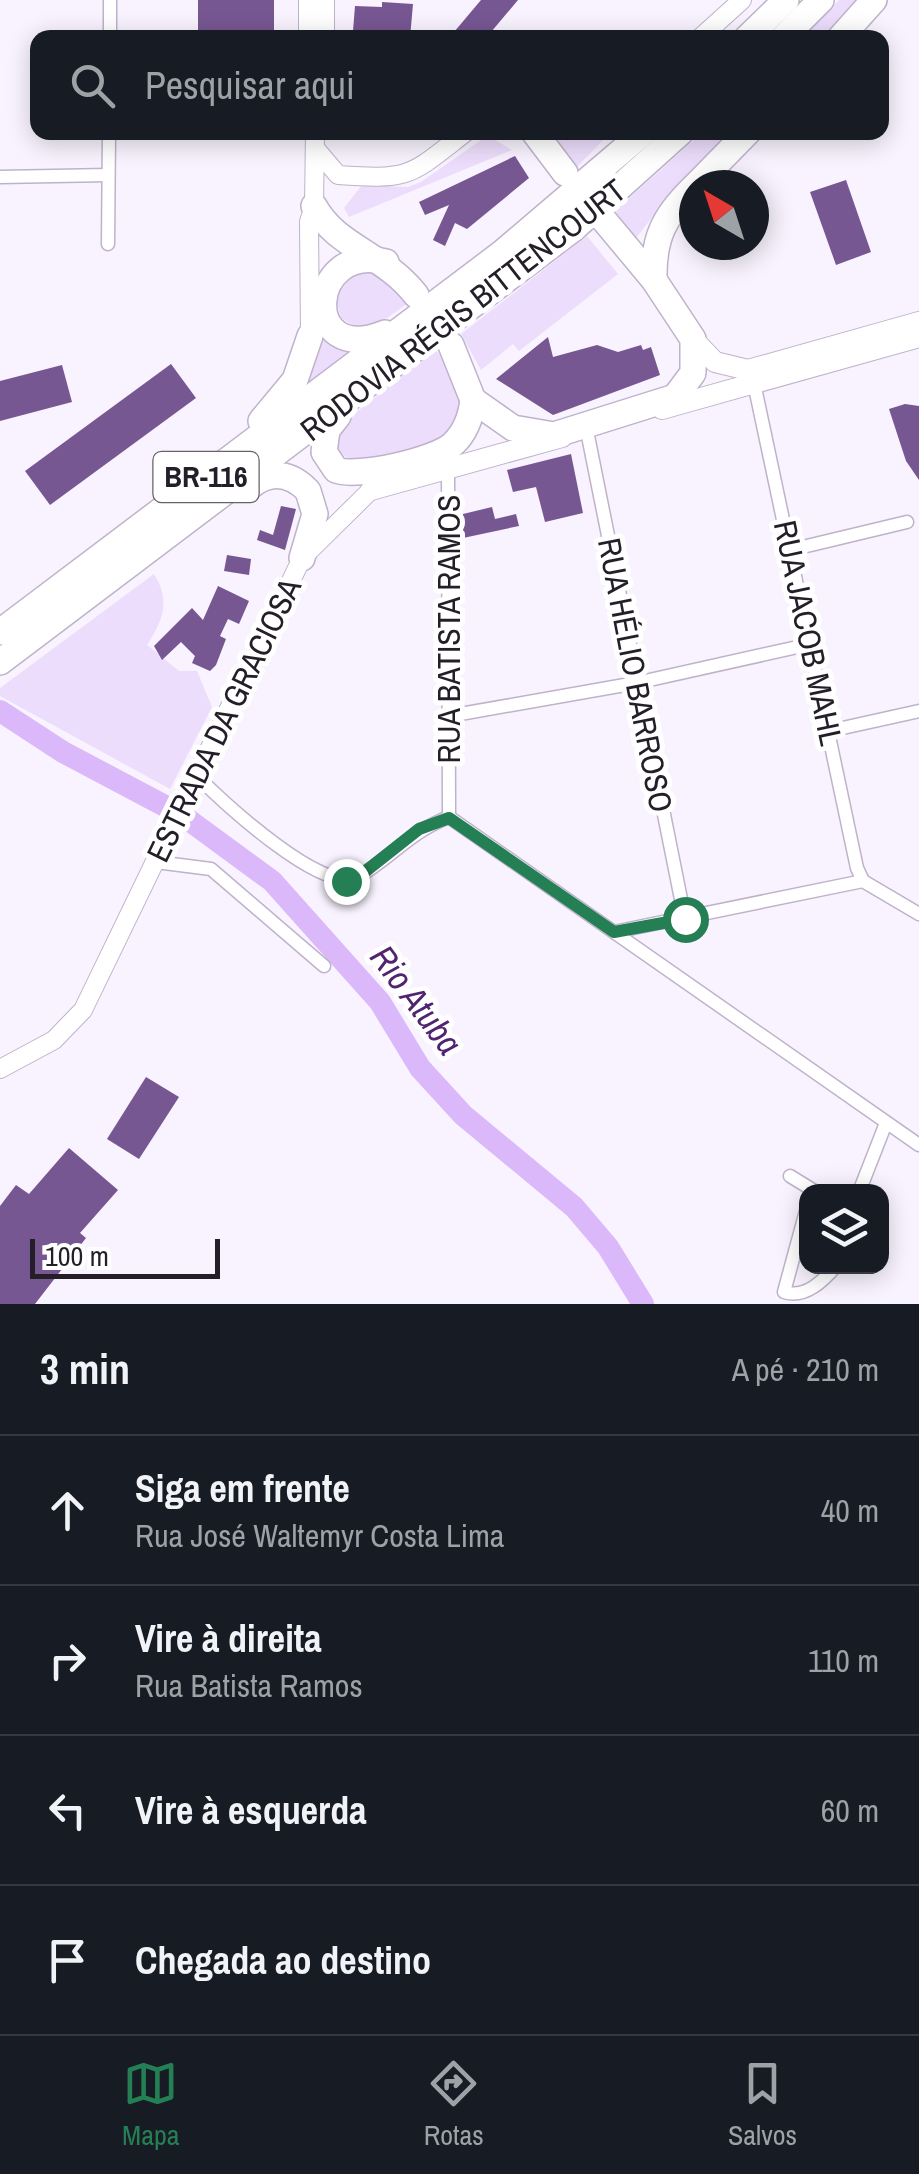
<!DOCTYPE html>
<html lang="pt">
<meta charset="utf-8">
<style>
body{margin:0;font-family:"Archivo Narrow",sans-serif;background:#242831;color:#f1f3f6}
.controls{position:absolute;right:30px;bottom:30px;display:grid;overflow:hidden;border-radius:20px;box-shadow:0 5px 25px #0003}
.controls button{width:90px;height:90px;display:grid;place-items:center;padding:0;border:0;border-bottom:2px solid #363941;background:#171b24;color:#f1f3f6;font:50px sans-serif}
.compass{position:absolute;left:679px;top:170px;width:90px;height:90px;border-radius:50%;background:#171b24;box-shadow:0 5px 25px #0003;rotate:321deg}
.scale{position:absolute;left:30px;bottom:25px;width:190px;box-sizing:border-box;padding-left:10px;border:5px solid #231e28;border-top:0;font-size:28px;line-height:35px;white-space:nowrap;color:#231e28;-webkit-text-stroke:8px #fff;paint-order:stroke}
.stop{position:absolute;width:30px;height:30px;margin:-22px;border:8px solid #257f54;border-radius:50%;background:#fff}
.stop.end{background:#257f54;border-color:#fff;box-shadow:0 2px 10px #0008}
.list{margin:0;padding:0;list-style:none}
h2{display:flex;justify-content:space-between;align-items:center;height:130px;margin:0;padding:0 40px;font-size:42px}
h2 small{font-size:32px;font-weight:400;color:#9ea1a6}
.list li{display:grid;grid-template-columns:65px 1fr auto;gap:30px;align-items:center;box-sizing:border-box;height:150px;padding:0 40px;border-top:2px solid #363941}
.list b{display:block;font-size:38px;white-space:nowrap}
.list p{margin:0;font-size:32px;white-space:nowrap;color:#9ea1a6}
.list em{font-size:32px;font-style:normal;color:#9ea1a6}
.icon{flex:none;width:55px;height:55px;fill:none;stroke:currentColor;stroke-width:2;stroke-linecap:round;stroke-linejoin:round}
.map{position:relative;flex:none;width:919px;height:1304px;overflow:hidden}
.search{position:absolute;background:#171b24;box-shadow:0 5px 25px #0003;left:30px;right:30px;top:30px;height:110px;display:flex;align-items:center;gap:25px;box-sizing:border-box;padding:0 35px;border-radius:20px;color:#9ea1a6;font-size:38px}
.sheet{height:730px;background:#171b24}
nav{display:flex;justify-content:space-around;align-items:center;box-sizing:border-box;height:140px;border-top:2px solid #363941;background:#171b24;font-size:28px;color:#9ea1a6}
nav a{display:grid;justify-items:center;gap:5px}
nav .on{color:#257f54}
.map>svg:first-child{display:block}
.green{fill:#edddfc}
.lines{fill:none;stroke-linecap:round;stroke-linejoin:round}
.river{stroke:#dab8fa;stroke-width:22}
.building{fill:#775792}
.minor-casing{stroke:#bfb2cb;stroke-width:15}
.tertiary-casing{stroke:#bfb2cb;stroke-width:20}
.secondary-casing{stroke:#bfb2cb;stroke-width:20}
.primary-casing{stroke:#bfb2cb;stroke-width:22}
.motorway-casing{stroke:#bfb2cb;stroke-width:28}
.minor{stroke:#fff;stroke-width:12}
.tertiary{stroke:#fff;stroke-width:18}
.secondary{stroke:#fff;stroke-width:18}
.primary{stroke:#fff;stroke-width:20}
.motorway{stroke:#fff;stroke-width:25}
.route{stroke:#257f54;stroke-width:12}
.labels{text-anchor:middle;stroke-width:10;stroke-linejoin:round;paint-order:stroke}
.shield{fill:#fff;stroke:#656268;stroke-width:2.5}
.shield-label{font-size:30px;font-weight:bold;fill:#231e28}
.street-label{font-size:32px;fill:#231e28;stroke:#fff}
.water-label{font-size:35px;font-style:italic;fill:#502470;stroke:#fff}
</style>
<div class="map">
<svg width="919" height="1304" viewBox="0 0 919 1304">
<rect width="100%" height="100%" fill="#f8f3fe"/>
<!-- green -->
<g class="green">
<path d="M 839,0 L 863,0 L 829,37 L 803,38 Z"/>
<path d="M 546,133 L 610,133 L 576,168 Z"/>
<path d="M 702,133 L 736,133 L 668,197 L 636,238 L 615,211 Z"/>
<path d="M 484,138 L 492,138 L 512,150 L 349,217 L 344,208 L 362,185 L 408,187 L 421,182 Z"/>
<path d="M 587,236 L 618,274 L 519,351 L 513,344 L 481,370 L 461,334 Z"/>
<path d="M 374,268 L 407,304 L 387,318 L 359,329 L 341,318 L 336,299 L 345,280 Z"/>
<path d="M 317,318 L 354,349 L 295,397 Z"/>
<path d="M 436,350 C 464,386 470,404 444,442 C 414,449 357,477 335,448 L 341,424 Z"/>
<path d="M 154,574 C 171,601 163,620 147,645 L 179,671 L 197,671 L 212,707 L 170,789 L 0,696 L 0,688 Z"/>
</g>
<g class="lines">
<!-- river -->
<path class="river" d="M 0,711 L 63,752 L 182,815 L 272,881 L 380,1002 L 420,1068 L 463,1115 L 574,1207 L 608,1247 L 643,1304"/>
</g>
<!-- building -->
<g class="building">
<rect x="198" y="0" width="76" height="38"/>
<path d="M 481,0 L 518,0 L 486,38 L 449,38 Z"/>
<path d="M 382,2 L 413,4 L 410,38 L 380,38 L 381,32 L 353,31 L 355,6 L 382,7 Z"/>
<path d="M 515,156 L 529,178 L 467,229 L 455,223 L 445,246 L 433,240 L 449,205 L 425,215 L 419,202 Z"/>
<path d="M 846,180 L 871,252 L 836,265 L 810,192 Z"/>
<path d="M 548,337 L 553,357 L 597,345 L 618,352 L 641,345 L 643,350 L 651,347 L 660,375 L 553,415 L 496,379 Z"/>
<path d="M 171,364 L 196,398 L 50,505 L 25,471 Z"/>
<path d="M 62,365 L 72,402 L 0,421 L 0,381 Z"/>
<path d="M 905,404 L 919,406 L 919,480 L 906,461 L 889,409 Z"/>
<path d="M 571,454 L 583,513 L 545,522 L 536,487 L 513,492 L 507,470 Z"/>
<path d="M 281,506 L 296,509 L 285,550 L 257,540 L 260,530 L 273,535 Z"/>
<path d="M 492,507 L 495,519 L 516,514 L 519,526 L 463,538 L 463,514 Z"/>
<path d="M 227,555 L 251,559 L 249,575 L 224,571 Z"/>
<path d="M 218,586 L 249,601 L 239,624 L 228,619 L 220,636 L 226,639 L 216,665 L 210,671 L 192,663 L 195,656 L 181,642 L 162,660 L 154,646 L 192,608 L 203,620 Z"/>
<path d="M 146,1077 L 179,1097 L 139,1159 L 107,1139 Z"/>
<path d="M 69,1148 L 118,1190 L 80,1233 L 86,1238 L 35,1304 L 0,1304 L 0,1206 L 16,1185 L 29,1194 Z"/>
</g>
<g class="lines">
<!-- minor casing -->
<g class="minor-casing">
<g id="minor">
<path d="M 110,0 L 110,38"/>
<path d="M 0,177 L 108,175"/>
<path d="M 108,244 L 109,132"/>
<path d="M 754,383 L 857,868 L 863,881"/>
<path d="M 587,431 L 685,919"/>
<path d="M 448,469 L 449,817 L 919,1145"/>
<path d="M 790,550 L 907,522"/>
<path d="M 449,716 L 636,683 L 811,644"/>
<path d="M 829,731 L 919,711"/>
<path d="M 198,777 C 223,802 324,896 358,877 C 392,857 410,832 449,817"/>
<path d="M 156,862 L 211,869 L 324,966"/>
<path d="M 614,932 L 863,881 L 919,914"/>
<path d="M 790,1176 L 816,1192"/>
<path d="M 859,1192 L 886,1123"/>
<path d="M 806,1211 L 784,1292 C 805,1299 823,1281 836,1266"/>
</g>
</g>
<!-- tertiary casing -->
<g class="tertiary-casing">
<path id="tertiary" d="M 700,38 L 742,0"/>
</g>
<!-- secondary casing -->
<g class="secondary-casing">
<g id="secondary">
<path d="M 308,0 L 308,38"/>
<path d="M 325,0 L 325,38"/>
<path d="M 315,148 L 338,175 C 412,180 409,176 466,132"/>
<path d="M 310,336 L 309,222 L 314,206 L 315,132"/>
<path d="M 0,1069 L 54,1040 L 83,1010 L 302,558 L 371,490"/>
</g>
</g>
<!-- primary casing -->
<g class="primary-casing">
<g id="primary">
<path d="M 693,339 L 715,362 L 748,370 L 919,322"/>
<path d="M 662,409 L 919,337"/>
<path d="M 371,490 L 562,437"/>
</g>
</g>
<!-- motorway casing -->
<g class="motorway-casing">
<g id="motorway">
<path d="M 747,38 L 786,0"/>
<path d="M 783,38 L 821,0"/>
<path d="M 840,38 L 874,0"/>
<path d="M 534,132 L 565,173"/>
<path d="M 696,185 L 748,132"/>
<path d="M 314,206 C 337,248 383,253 416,295"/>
<path d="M 654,280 C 653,238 664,216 694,187"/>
<path d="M 385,333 C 299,368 307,241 386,262"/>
<path d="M 451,345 L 473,400 L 513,428 L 554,435 L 675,397 L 693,373 L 693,339 L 654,280 L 604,220"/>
<path d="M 338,416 L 327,430 L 324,452 L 336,470 C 357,478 437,460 453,444 C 466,432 471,417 473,400"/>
<path d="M 261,421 L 295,380 L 310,336"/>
<path d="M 252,485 C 271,470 291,473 308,491 L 315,514 L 302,558"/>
<path d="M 0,632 L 502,253 L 644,132"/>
<path d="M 0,662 L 573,229 L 681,132"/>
</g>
</g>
<!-- minor -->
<use href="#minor" class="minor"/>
<!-- tertiary -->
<use href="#tertiary" class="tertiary"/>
<!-- secondary -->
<use href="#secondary" class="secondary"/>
<!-- primary -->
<use href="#primary" class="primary"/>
<!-- motorway -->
<use href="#motorway" class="motorway"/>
</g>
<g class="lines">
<!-- route -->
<path class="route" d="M 346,881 L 357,878 L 419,829 L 449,818 L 614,932 L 685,919"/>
</g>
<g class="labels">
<!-- shield labels -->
<rect class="shield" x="153.5" y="452" width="105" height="50" rx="8"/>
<g class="shield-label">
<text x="206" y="487">BR-116</text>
</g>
<!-- street labels -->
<g class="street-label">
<text transform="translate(463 310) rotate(-38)" y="11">RODOVIA RÉGIS BITTENCOURT</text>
<text transform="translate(449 629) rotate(-90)" y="11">RUA BATISTA RAMOS</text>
<text transform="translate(808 633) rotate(78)" y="11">RUA JACOB MAHL</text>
<text transform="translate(635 675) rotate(79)" y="11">RUA HÉLIO BARROSO</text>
<text transform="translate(224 720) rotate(-64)" y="11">ESTRADA DA GRACIOSA</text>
</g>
<!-- water labels -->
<g class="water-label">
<text transform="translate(416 1000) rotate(53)" y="12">Rio Atuba</text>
</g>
</g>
</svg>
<div class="controls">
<button><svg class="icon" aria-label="layers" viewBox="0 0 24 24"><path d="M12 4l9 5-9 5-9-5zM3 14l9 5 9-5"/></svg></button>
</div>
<svg class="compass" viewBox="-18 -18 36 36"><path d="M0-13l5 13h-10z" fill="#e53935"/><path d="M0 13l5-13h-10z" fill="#9ea1a6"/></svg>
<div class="scale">100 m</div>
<div class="stop" style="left:685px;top:919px"></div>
<div class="stop end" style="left:346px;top:881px"></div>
<div class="search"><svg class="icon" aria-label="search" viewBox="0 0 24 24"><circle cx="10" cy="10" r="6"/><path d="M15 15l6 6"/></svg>Pesquisar aqui</div>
</div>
<section class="sheet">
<h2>3 min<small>A pé · 210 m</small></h2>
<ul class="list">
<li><svg class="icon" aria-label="ahead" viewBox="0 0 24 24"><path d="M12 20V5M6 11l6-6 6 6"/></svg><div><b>Siga em frente</b><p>Rua José Waltemyr Costa Lima</p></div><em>40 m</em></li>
<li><svg class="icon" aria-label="right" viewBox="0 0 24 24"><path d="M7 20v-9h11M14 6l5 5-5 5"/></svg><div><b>Vire à direita</b><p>Rua Batista Ramos</p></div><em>110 m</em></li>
<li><svg class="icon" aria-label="left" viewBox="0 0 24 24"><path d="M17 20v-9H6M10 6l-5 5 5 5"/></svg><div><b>Vire à esquerda</b></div><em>60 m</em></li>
<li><svg class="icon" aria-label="arrive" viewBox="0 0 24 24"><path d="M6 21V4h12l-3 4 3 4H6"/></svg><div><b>Chegada ao destino</b></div></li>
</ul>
</section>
<nav>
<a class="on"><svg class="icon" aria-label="map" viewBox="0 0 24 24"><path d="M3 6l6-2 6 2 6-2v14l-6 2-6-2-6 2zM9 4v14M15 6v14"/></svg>Mapa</a>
<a><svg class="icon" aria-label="directions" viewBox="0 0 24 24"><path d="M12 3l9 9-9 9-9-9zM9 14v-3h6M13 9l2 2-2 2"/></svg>Rotas</a>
<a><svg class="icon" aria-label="saved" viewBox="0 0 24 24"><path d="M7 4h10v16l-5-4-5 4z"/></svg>Salvos</a>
</nav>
